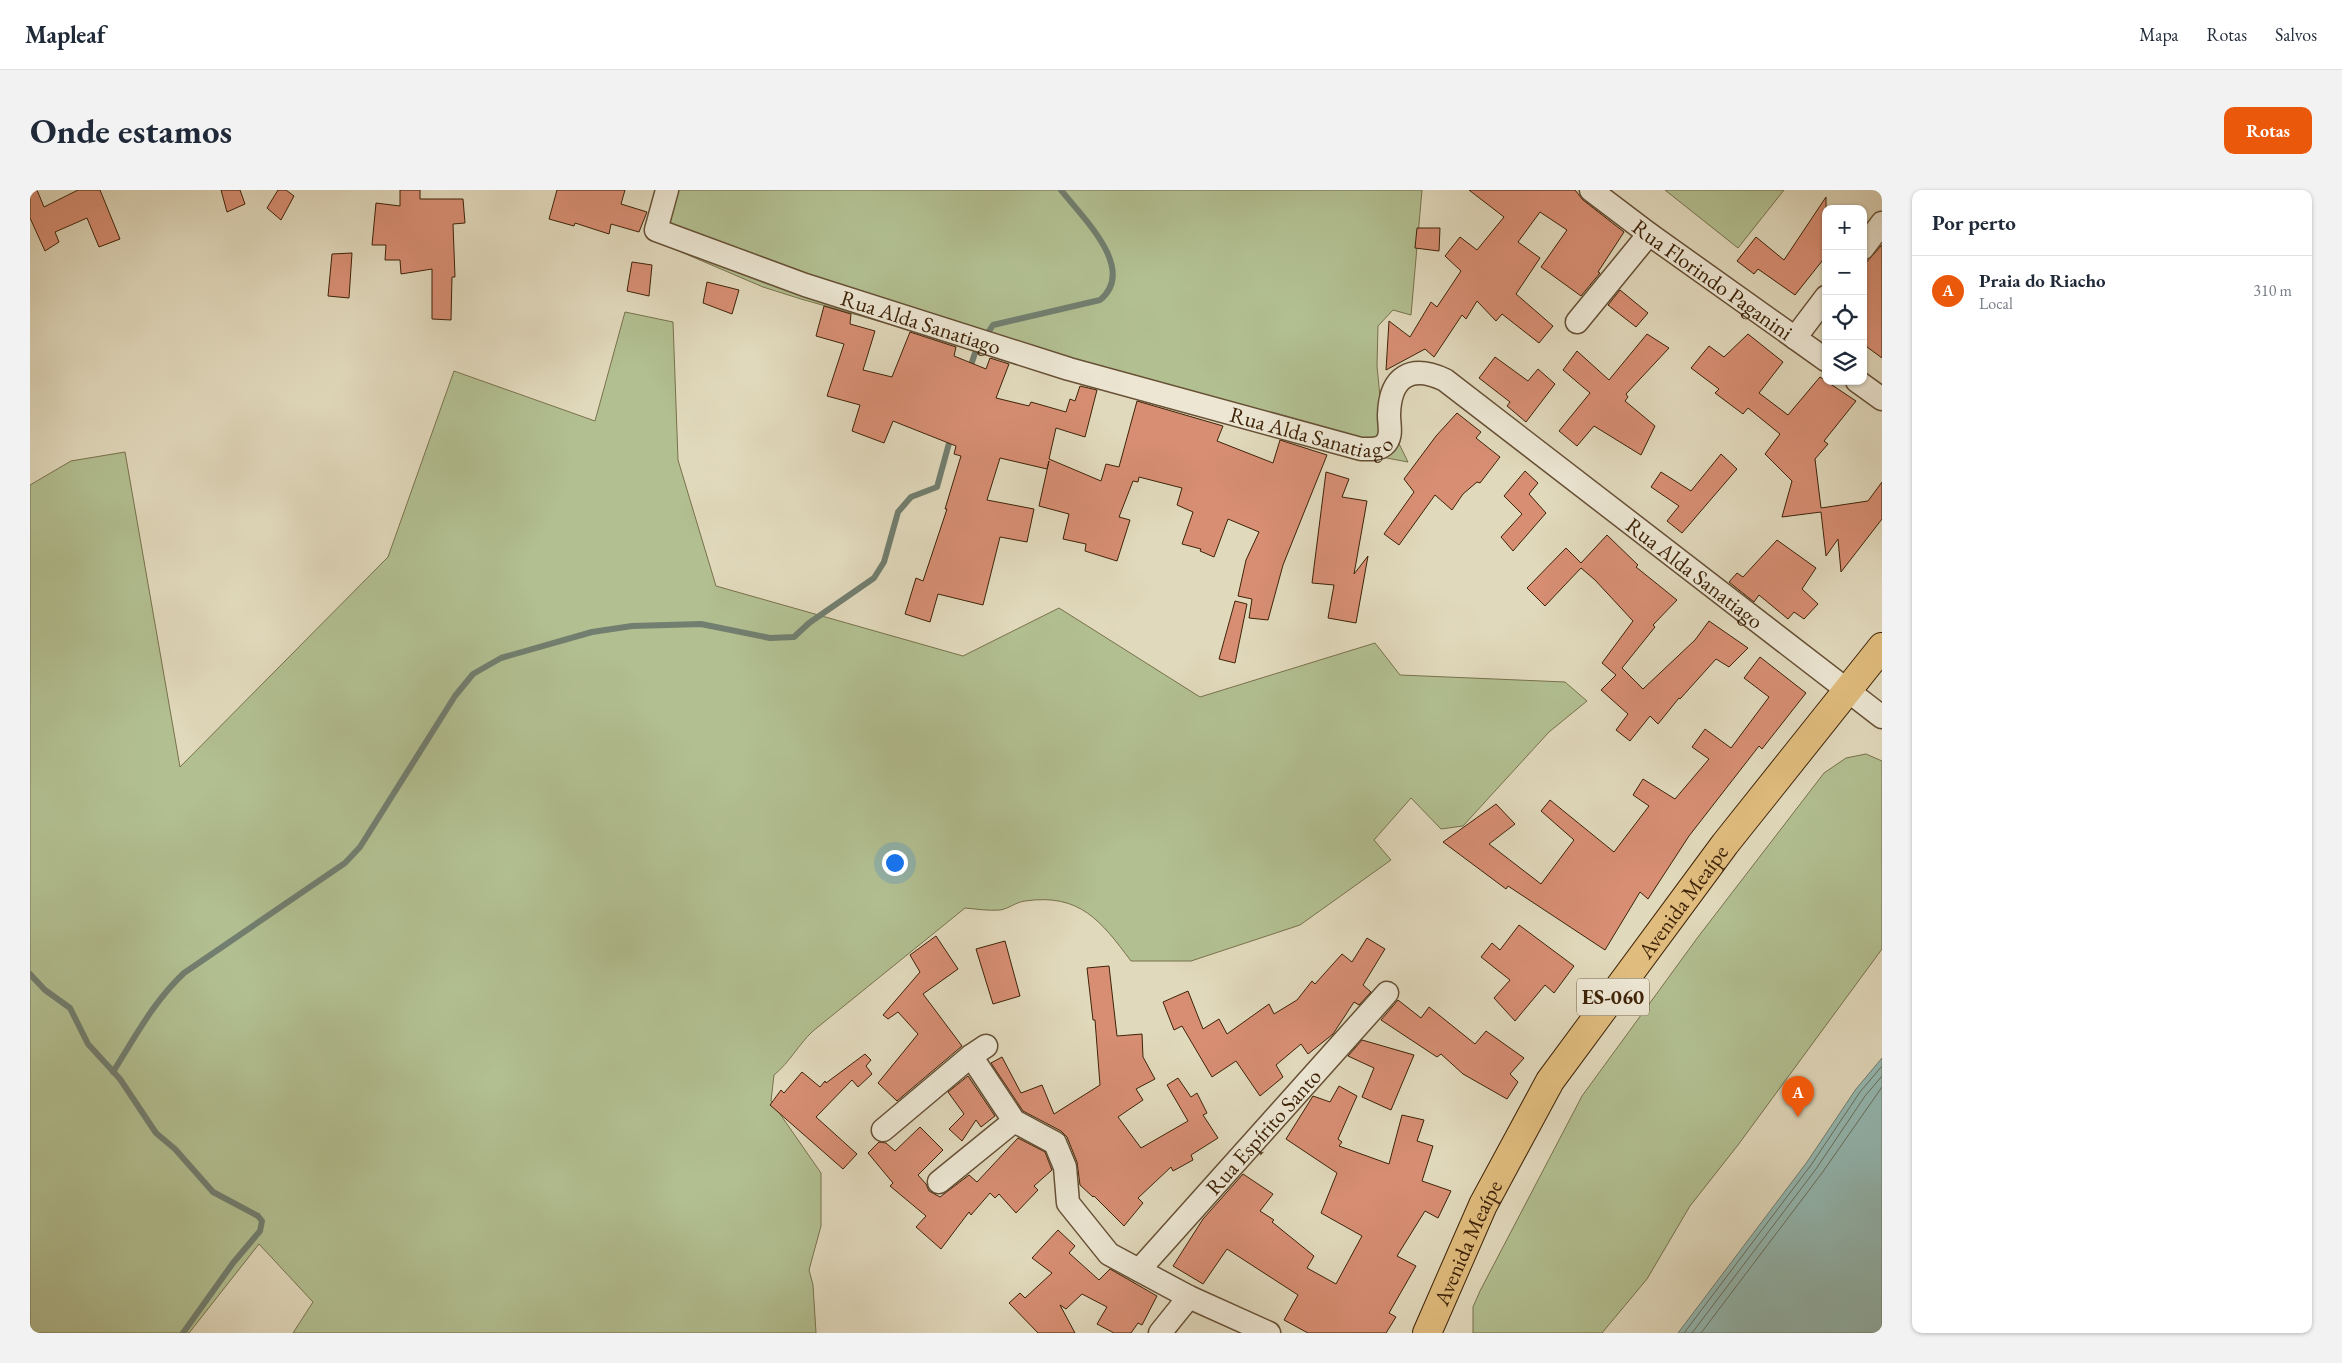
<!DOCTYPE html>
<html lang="pt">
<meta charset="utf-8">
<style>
body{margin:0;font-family:"EB Garamond",serif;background:#f2f2f3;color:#1f2937}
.controls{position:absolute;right:15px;top:15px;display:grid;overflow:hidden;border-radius:10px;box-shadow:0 1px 4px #0004}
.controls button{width:45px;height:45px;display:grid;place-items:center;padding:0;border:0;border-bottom:1px solid #e0e1e3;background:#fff;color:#1f2937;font:25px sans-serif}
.you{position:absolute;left:864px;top:672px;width:18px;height:18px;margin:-12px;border:4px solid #fff;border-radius:50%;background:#1a73e8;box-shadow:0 0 0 8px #1a73e833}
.badge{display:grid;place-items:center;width:32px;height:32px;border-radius:50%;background:#ea580c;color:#fff;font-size:16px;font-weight:700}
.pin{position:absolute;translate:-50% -41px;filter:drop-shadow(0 1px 2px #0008)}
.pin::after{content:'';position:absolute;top:26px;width:18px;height:15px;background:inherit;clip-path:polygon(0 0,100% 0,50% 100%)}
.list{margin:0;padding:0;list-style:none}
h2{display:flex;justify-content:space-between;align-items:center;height:65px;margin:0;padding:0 20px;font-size:21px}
h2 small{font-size:16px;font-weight:400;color:#747a83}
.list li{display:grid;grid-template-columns:32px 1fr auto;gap:15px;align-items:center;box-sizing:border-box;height:70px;padding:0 20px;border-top:1px solid #e0e1e3}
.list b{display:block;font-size:19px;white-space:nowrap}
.list p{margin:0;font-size:16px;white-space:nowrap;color:#747a83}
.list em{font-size:16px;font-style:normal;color:#747a83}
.icon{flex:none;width:28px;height:28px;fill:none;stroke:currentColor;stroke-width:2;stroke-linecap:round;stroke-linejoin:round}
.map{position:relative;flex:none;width:1852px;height:1143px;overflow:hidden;border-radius:10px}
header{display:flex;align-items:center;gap:30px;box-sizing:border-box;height:70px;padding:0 25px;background:#fff;border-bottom:1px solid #e0e1e3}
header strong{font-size:24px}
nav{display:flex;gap:28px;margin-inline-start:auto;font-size:18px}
.intro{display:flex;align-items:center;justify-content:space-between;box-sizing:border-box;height:120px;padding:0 30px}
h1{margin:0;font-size:35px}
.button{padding:12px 22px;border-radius:10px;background:#ea580c;color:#fff;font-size:18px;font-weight:700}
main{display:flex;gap:30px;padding:0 30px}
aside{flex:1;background:#fff;border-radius:10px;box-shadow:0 1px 4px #0004}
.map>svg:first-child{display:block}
.green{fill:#b2bf91;stroke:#78714c}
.water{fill:#94bab4;stroke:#727e6f}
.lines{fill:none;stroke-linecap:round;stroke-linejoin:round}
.shore{stroke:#696e5e;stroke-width:1}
.stream{stroke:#727e6f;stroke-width:6}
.building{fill:#d78e73;stroke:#3e2308}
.minor-casing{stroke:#675035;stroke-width:25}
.primary-casing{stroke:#3e2308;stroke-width:30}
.minor{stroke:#ece6d3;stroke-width:22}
.primary{stroke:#e0bc7e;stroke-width:28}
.labels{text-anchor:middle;stroke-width:4;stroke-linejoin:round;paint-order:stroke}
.shield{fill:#ece6d3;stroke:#725e45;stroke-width:1}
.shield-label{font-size:21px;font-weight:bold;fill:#3e2308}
.street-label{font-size:22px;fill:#3e2308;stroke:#ece6d3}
</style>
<header>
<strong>Mapleaf</strong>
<nav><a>Mapa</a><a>Rotas</a><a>Salvos</a></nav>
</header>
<div class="intro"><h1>Onde estamos</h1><a class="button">Rotas</a></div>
<main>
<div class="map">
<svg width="1852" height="1143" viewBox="0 0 1852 1143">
<rect width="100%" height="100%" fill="#e1d9bc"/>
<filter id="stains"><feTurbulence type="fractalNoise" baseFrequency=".004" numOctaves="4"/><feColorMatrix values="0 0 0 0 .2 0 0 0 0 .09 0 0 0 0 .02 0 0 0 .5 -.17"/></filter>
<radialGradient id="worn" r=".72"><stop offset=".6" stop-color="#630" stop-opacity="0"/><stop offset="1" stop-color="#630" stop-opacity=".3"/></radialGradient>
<!-- green -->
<g class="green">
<path d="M 636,0 L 1392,0 L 1381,125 L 1363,120 L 1348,136 L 1347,176 L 1351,217 L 1378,272 L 1277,253 L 771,109 L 733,97 L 623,50 Z"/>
<path d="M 1635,0 L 1754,0 L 1708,58 Z"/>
<path d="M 595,122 L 643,132 L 648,270 L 686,396 L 933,466 L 1029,418 L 1170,507 L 1345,453 L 1370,485 L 1535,492 L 1557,511 L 1519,542 L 1433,636 L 1411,639 L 1381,608 L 1344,650 L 1361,670 L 1270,735 L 1161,771 L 1101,771 C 1071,731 1050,703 995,711 C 986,712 978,719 970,720 C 959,721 946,719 935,718 L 783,841 C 768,855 760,872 744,885 L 741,911 L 791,983 L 791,1036 L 779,1080 L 783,1095 L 786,1143 L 263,1143 L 283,1112 L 229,1054 L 159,1143 L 0,1143 L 0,295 L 41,271 L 95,262 L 150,577 L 358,367 L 424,181 L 565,231 Z"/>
<path d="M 1836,564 L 1852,571 L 1852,759 L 1708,955 L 1660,1016 L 1617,1089 L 1572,1143 L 1443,1143 L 1443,1117 L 1450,1101 L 1552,906 L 1668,747 L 1794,583 L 1816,568 Z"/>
</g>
<!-- water -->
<path class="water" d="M 1852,868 L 1852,1143 L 1648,1143 L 1777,972 L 1826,899 Z"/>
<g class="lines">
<!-- shore -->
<g class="shore">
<path d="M 1654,1143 L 1781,975 L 1830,902 L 1852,876"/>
<path d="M 1662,1143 L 1786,979 L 1835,906 L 1852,886"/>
<path d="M 1671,1143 L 1792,983 L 1852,897"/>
</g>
<!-- stream -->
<g class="stream">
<path d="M 939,181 L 945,163 L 963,135 L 1070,110 C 1108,79 1051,26 1031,0"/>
<path d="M 0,784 L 15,800 L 40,818 L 58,854 L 90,889 L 126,943 L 145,959 L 183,1002 L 228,1026 L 232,1031 L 230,1041 L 203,1073 L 153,1143"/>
<path d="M 83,882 C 105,847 124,811 154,783 L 315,673 L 330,657 L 425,506 L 443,484 L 471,468 L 562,442 L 602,436 L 671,434 L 740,448 L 764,447 L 779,433 L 844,388 L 854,372 L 868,322 L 881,307 L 907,297 L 921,246"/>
</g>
</g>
<!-- building -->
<g class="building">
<path d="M 0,0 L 7,0 L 14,17 L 48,0 L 70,0 L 90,49 L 69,57 L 57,28 L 25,42 L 29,52 L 15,61 L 0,28 Z"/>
<path d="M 191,0 L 210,0 L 215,14 L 197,22 Z"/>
<path d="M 248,0 L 256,0 L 264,6 L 251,30 L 237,18 Z"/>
<path d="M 370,0 L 390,0 L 390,9 L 433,9 L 435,33 L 423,34 L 425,87 L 422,87 L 421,130 L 402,129 L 402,79 L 371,84 L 370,70 L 355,70 L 356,55 L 342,55 L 346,13 L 370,16 Z"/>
<path d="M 527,0 L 595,0 L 591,14 L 617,22 L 609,42 L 581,34 L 579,44 L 545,33 L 544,36 L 519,29 Z"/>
<path d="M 1439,0 L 1545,0 L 1553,10 L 1594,42 L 1568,82 L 1570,83 L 1551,106 L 1511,77 L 1537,40 L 1510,22 L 1488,52 L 1510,68 L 1486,104 L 1523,136 L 1509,153 L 1472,124 L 1466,131 L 1447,111 L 1436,129 L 1432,125 L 1404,167 L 1395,159 L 1356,180 L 1359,131 L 1380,147 L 1401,112 L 1407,117 L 1431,81 L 1415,66 L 1430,47 L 1447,60 L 1474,27 Z"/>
<path d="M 1796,7 L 1796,66 L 1765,105 L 1728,79 L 1724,84 L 1707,71 L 1726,47 L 1754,70 Z"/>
<path d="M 1387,38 L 1410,38 L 1409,61 L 1385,58 Z"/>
<path d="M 1852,55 L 1852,168 L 1833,154 L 1833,76 Z"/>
<path d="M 322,63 L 319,108 L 298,106 L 302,64 Z"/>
<path d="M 602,72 L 622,75 L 619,106 L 597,101 Z"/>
<path d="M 677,92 L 709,100 L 702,124 L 673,113 Z"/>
<path d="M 1590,100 L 1618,123 L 1606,137 L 1578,115 Z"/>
<path d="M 794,116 L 821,124 L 820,134 L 845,141 L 833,180 L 862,187 L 880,142 L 926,157 L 924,166 L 956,179 L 960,168 L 979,174 L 966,208 L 999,216 L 1001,212 L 1036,222 L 1040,209 L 1045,211 L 1050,196 L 1067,200 L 1055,247 L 1026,238 L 1019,269 L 1071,291 L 1076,274 L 1089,277 L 1107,211 L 1193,236 L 1187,251 L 1243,273 L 1250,250 L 1297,265 L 1253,375 L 1238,430 L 1219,428 L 1222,409 L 1208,406 L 1216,370 L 1229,342 L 1198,329 L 1184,367 L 1170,361 L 1171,359 L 1152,354 L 1163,322 L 1147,315 L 1152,298 L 1109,287 L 1108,292 L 1103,291 L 1089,327 L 1100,330 L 1087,371 L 1055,361 L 1056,354 L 1033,349 L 1039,324 L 1009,316 L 1019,271 L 1017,279 L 970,268 L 957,310 L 1004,319 L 997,352 L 970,347 L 953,415 L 908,404 L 900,432 L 875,424 L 886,388 L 893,391 L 917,319 L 915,319 L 931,266 L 924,264 L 926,256 L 863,231 L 854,253 L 822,241 L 830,215 L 797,206 L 814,154 L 786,146 Z"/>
<path d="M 1617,144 L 1639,158 L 1596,204 L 1598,207 L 1595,211 L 1625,236 L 1611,265 L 1564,236 L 1547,256 L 1529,241 L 1560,203 L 1533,180 L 1547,161 L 1579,190 Z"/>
<path d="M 1718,144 L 1753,172 L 1729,203 L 1758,225 L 1790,187 L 1826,211 L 1794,251 L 1798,254 L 1785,269 L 1791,318 L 1838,311 L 1852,292 L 1852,329 L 1811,382 L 1808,349 L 1796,366 L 1791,322 L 1752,327 L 1762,291 L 1735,264 L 1750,244 L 1718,218 L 1713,224 L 1685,203 L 1689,199 L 1661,178 L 1679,156 L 1694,167 Z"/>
<path d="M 1465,167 L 1498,191 L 1508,179 L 1525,194 L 1496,232 L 1477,216 L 1480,212 L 1449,188 Z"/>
<path d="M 1427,223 L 1451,242 L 1446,248 L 1470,267 L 1450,293 L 1447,292 L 1433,304 L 1422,320 L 1405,305 L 1369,355 L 1354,344 L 1384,302 L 1374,289 L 1406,246 Z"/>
<path d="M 1691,264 L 1707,279 L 1652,343 L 1637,331 L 1649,316 L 1621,297 L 1631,282 L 1661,301 Z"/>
<path d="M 1495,281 L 1508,293 L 1499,304 L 1516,323 L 1483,361 L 1471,347 L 1492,324 L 1474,306 Z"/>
<path d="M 1296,282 L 1319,289 L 1312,307 L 1337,311 L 1324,384 L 1338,366 L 1326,433 L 1298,428 L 1304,395 L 1282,393 Z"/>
<path d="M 1577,345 L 1608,375 L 1606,377 L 1647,410 L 1623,435 L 1625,437 L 1592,478 L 1613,499 L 1665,450 L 1679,431 L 1718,458 L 1699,477 L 1686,469 L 1650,509 L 1649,508 L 1628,534 L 1620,526 L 1600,551 L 1586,540 L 1598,524 L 1571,500 L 1586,485 L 1572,473 L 1603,431 L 1565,390 L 1551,378 L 1515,416 L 1497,398 L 1536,358 L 1551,373 Z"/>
<path d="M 1747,350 L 1786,378 L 1772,399 L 1788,414 L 1774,429 L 1764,422 L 1758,429 L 1729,405 L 1724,412 L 1699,392 L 1707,383 L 1713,387 Z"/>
<path d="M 1205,411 L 1217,414 L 1205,473 L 1189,469 Z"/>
<path d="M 1730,467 L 1776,503 L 1732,559 L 1729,556 L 1659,646 L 1618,709 L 1610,702 L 1575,760 L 1478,696 L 1476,699 L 1413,652 L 1466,614 L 1485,634 L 1459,654 L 1511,694 L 1544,650 L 1511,621 L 1520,610 L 1584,662 L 1619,616 L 1603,605 L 1613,589 L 1645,609 L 1679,569 L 1662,557 L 1675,539 L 1701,558 L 1739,507 L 1714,488 Z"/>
<path d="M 1489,735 L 1544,776 L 1524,803 L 1515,795 L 1485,831 L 1464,808 L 1480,790 L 1451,767 L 1462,753 L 1470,760 Z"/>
<path d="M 906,746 L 928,779 L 893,804 L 932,856 L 867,911 L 848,893 L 888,844 L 868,822 L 858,829 L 853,825 L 890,782 L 880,765 Z"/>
<path d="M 1337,748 L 1355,759 L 1333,795 L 1341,802 L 1329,815 L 1324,812 L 1303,844 L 1278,864 L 1271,854 L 1246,875 L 1253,887 L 1230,906 L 1206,871 L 1182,887 L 1152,836 L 1144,840 L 1133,812 L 1158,801 L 1173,839 L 1189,829 L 1197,844 L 1239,814 L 1244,824 L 1267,810 L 1282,791 L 1285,794 L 1312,764 L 1322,772 Z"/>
<path d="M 975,751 L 990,806 L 963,814 L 946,759 Z"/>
<path d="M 1079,776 L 1087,846 L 1112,844 L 1113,867 L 1125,889 L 1106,899 L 1113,910 L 1088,927 L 1111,958 L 1158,931 L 1137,895 L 1148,888 L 1161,907 L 1167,903 L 1177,923 L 1173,925 L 1188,948 L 1161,965 L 1163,970 L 1143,981 L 1141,977 L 1108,1008 L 1113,1013 L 1094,1036 L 1064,1006 L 1063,1007 L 1050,995 L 1047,972 L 1037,947 L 1031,941 L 993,921 L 961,873 L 972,867 L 991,903 L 1012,895 L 1024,924 L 1070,895 L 1065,830 L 1063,830 L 1057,778 Z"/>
<path d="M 1368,810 L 1391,828 L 1399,817 L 1445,854 L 1456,841 L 1494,868 L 1480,884 L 1488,892 L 1477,909 L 1433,884 L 1411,864 L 1407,867 L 1351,830 Z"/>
<path d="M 1332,850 L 1384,865 L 1361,920 L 1332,907 L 1344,878 L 1318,866 Z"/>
<path d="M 835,864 L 841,870 L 836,876 L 842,884 L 828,897 L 822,890 L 786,927 L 827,964 L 813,979 L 740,915 L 751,900 L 754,903 L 772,882 L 790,897 L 795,891 L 796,893 Z"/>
<path d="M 938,886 L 965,926 L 951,937 L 946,930 L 932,951 L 919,939 L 934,924 L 918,902 Z"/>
<path d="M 1309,896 L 1327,906 L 1308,949 L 1312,952 L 1309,956 L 1359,974 L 1372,925 L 1394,930 L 1387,951 L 1403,956 L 1392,991 L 1421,1001 L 1408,1028 L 1395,1021 L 1367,1066 L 1386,1076 L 1359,1123 L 1366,1127 L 1356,1143 L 1278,1143 L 1254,1130 L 1268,1105 L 1197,1059 L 1173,1094 L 1143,1076 L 1173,1029 L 1213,984 L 1243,1004 L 1230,1021 L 1244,1030 L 1242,1032 L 1284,1066 L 1277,1078 L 1306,1094 L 1332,1046 L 1291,1023 L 1307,983 L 1256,949 L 1283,906 L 1300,912 Z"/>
<path d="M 890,937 L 913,960 L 888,985 L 896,994 L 899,1001 L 910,1007 L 939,985 L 947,992 L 988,948 L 1015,962 L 1022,980 L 1004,996 L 1008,1000 L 986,1023 L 969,1004 L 965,1008 L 960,1003 L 941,1025 L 939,1022 L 911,1059 L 886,1037 L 896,1026 L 860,996 L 863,993 L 838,963 L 849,952 L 856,953 L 865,961 Z"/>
<path d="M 1028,1040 L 1045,1056 L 1039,1063 L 1069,1090 L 1080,1079 L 1127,1106 L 1112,1135 L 1108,1133 L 1101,1143 L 1084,1143 L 1067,1134 L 1077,1117 L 1052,1104 L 1036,1119 L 1030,1115 L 1045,1143 L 1008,1143 L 979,1113 L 990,1103 L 995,1108 L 1022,1083 L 1002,1068 Z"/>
</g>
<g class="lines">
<!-- minor casing -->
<g class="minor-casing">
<g id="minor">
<path id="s1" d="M 637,0 L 626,40 L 775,95 L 1039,179 L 1331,259 C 1339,259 1348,260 1354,255 C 1363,247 1359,236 1359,225 C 1360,186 1381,174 1415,190 L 1852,527"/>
<path id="s2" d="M 1561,0 L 1619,44 L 1796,170"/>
<path d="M 1833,58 L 1852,33"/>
<path d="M 1547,132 L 1619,44"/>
<path d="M 1765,148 L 1796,107"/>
<path d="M 1827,191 L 1852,209"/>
<path d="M 941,866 L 984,931 L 1025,953 L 1035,977 L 1038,1013 L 1079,1064 L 1159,1107 L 1239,1143"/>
<path d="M 853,940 L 941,866 L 956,856"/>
<path d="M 909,992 L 984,931"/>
<path id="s3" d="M 1109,1080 L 1357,803"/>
<path d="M 1130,1143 L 1159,1107"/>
</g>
</g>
<!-- primary casing -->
<g class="primary-casing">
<g id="primary">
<path id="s4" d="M 1397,1143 L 1453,1015 L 1520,891 L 1695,654 L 1852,457"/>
</g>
</g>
<!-- minor -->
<use href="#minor" class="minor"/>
<!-- primary -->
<use href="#primary" class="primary"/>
</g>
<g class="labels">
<!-- shield labels -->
<rect class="shield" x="1547" y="788.5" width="72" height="37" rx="4"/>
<g class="shield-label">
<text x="1583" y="814">ES-060</text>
</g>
<!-- street labels -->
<g class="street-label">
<text dy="8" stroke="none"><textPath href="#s2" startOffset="151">Rua Florindo Paganini</textPath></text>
<text dy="8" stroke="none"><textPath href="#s1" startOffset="322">Rua Alda Sanatiago</textPath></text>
<text dy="8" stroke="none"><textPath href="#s1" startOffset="728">Rua Alda Sanatiago</textPath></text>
<text dy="8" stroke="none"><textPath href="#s1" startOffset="1236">Rua Alda Sanatiago</textPath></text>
<text dy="8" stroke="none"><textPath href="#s4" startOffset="504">Avenida Meaípe</textPath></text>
<text dy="8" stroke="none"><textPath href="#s3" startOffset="186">Rua Espírito Santo</textPath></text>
<text dy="8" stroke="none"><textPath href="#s4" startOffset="99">Avenida Meaípe</textPath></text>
</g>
</g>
<rect width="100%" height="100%" filter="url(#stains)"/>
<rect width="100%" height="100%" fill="url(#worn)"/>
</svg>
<div class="controls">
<button>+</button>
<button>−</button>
<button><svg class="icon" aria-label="locate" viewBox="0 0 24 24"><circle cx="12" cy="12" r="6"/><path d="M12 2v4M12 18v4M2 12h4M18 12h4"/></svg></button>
<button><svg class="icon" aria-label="layers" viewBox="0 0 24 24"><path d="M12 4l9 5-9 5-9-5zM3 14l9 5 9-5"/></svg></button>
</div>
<div class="you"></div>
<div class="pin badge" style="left:1768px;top:927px">A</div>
</div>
<aside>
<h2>Por perto<small></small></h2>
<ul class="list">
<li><span class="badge">A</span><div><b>Praia do Riacho</b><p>Local</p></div><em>310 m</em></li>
</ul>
</aside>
</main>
